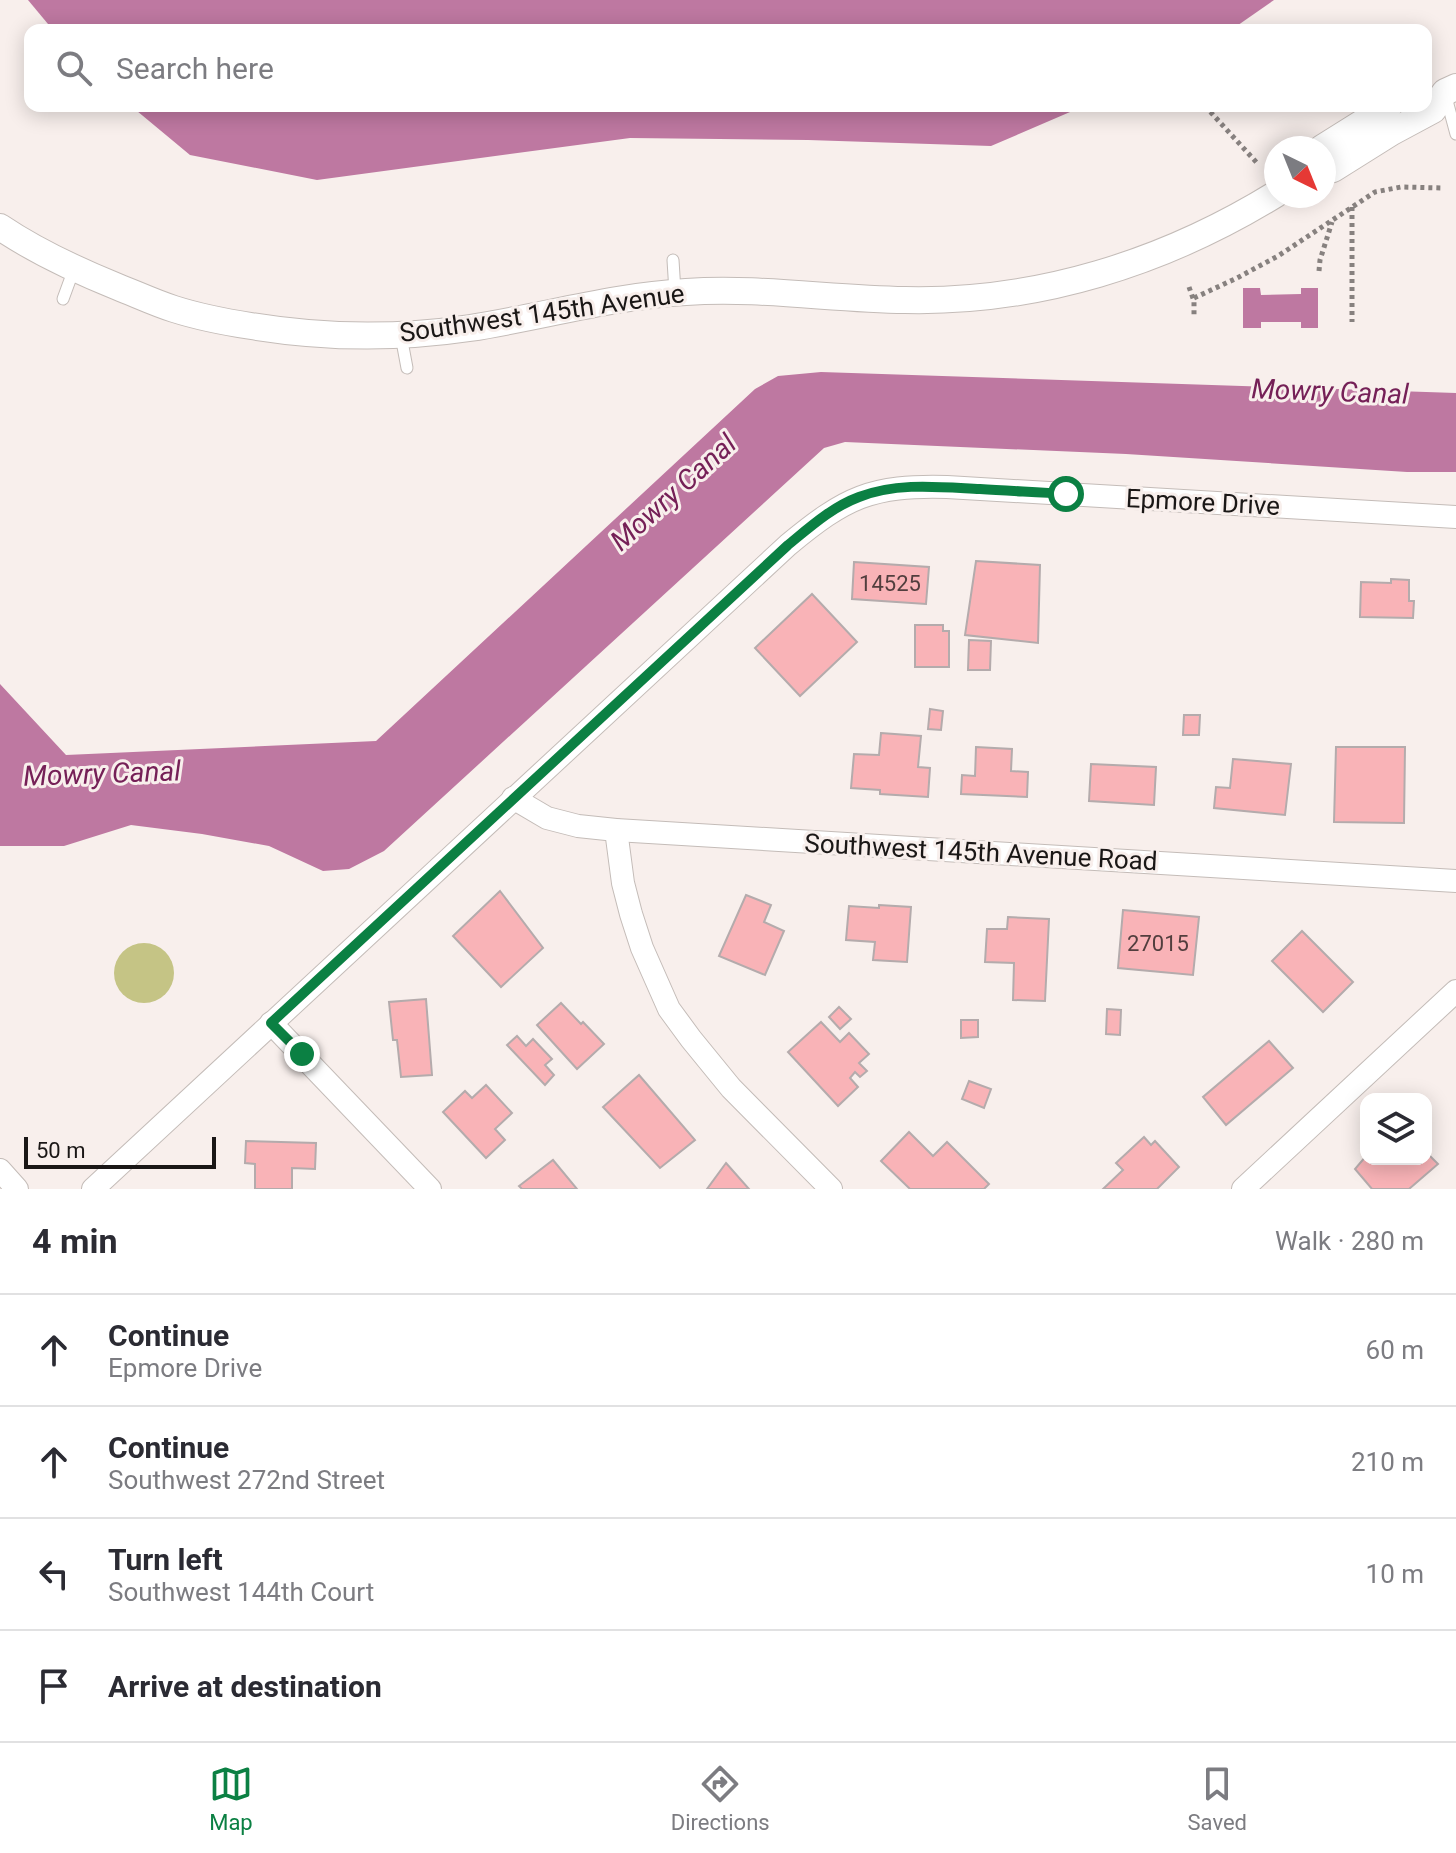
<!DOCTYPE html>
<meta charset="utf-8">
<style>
body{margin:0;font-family:Roboto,sans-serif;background:#f2f2f3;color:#2b2b33}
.controls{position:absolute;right:24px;bottom:24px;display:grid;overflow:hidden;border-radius:16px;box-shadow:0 4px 20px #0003}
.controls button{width:72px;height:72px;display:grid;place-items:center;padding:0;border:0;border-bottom:2px solid #e1e1e2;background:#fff;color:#2b2b33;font:40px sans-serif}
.compass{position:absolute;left:1264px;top:136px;width:72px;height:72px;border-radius:50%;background:#fff;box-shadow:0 4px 20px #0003;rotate:137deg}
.scale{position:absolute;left:24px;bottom:20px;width:192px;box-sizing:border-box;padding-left:8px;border:4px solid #1a1716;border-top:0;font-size:22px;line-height:28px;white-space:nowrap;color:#1a1716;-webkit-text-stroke:6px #f8efec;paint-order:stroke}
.stop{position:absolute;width:24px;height:24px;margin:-18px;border:6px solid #0b8043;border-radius:50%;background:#fff}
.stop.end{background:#0b8043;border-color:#fff;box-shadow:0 2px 8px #0008}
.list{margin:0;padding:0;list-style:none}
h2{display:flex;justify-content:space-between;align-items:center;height:104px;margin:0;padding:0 32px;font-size:34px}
h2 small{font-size:26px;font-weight:400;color:#7c7c81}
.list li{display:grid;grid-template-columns:52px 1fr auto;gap:24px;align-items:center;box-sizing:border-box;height:112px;padding:0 32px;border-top:2px solid #e1e1e2}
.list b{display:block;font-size:30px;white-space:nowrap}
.list p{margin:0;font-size:26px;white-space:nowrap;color:#7c7c81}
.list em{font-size:26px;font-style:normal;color:#7c7c81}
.icon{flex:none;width:44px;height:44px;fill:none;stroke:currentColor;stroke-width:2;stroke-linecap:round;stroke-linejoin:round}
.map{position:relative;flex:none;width:1456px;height:1189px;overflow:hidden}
.search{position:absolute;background:#fff;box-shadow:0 4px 20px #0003;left:24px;right:24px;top:24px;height:88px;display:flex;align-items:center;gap:20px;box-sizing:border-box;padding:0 28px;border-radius:16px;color:#7c7c81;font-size:30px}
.sheet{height:552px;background:#fff}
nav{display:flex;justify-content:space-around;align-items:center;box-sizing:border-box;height:112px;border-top:2px solid #e1e1e2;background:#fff;font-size:22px;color:#7c7c81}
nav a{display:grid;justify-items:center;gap:4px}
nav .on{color:#0b8043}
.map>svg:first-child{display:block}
.green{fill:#c5c485}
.water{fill:#be78a1}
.building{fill:#f9b3b7;stroke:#b4abac;stroke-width:2}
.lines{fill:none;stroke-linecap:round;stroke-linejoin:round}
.service-casing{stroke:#c4bcb8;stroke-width:13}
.minor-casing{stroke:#c4bcb8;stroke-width:24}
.tertiary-casing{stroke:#c4bcb8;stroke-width:28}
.path{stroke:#87817f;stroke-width:5;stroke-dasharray:4 4;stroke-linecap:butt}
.service{stroke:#fff;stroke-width:11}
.minor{stroke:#fff;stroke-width:22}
.tertiary{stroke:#fff;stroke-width:26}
.route{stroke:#0b8043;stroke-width:10}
.labels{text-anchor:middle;stroke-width:6;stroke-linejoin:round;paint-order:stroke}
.number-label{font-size:22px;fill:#523e3e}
.street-label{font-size:26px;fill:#1a1716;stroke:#f8efec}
.water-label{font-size:28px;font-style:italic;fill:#752057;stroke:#f8efec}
</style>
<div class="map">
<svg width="1456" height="1189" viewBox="0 0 1456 1189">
<rect width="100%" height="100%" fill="#f8efec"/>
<!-- green -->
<circle class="green" cx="144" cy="973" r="30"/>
<!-- water -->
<g class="water">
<path d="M 28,0 L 1274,0 L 1231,30 L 53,30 Z"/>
<path d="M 131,106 L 1084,106 L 991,146 L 808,140 L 630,138 L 317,180 L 190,155 Z"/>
<path d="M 1243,288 L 1260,288 L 1261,295 L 1301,294 L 1301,288 L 1318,288 L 1318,328 L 1301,328 L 1301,322 L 1261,322 L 1261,328 L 1243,328 Z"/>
<path d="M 821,372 L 1456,393 L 1456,472 L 1407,472 L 1126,454 L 845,442 L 824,448 L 384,851 L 349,869 L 323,871 L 269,846 L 202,834 L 131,825 L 64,846 L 0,846 L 0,684 L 66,755 L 376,741 L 755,389 L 778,376 Z"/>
</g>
<!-- building -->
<g class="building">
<path d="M 976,561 L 1040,565 L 1038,643 L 965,635 Z"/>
<path d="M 854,562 L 929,567 L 926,604 L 852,599 Z"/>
<path d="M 1391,579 L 1409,580 L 1409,601 L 1414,601 L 1413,618 L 1360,617 L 1361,582 L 1391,583 Z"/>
<path d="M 812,594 L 857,642 L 800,696 L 755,648 Z"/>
<path d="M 915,625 L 943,625 L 943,631 L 949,631 L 949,667 L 915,667 Z"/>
<path d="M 969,640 L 991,641 L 990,670 L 968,670 Z"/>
<path d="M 930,709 L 943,711 L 941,730 L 928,729 Z"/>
<path d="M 1184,715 L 1200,715 L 1199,735 L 1183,735 Z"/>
<path d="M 881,733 L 921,736 L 918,767 L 930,768 L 928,797 L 880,794 L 880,790 L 851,788 L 854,754 L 879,755 Z"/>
<path d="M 976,747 L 1012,749 L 1011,771 L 1028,772 L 1027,797 L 961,794 L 962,775 L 975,776 Z"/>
<path d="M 1336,747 L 1405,747 L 1404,823 L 1334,822 Z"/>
<path d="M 1233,759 L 1291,764 L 1285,815 L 1214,808 L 1216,787 L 1230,788 Z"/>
<path d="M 1091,764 L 1156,767 L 1154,805 L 1089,801 Z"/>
<path d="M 500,891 L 543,948 L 501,987 L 453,936 Z"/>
<path d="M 746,895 L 771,905 L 764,922 L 784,931 L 765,975 L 719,956 Z"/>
<path d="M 879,905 L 911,907 L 907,962 L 873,960 L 875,942 L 846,940 L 849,906 L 879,908 Z"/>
<path d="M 1123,910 L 1199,917 L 1193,975 L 1118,968 Z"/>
<path d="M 1008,917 L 1049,919 L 1045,1001 L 1013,1000 L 1014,963 L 985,962 L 987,929 L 1007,929 Z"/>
<path d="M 1302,931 L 1353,982 L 1323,1012 L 1272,961 Z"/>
<path d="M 426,999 L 432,1075 L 401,1077 L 397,1040 L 393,1040 L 389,1002 Z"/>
<path d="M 561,1003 L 581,1024 L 583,1022 L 604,1044 L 577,1069 L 537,1025 Z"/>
<path d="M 839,1007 L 851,1019 L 840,1029 L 829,1017 Z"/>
<path d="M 1107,1009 L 1121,1010 L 1120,1035 L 1106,1034 Z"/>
<path d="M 961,1020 L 978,1020 L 978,1037 L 961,1038 Z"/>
<path d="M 821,1022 L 840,1042 L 849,1033 L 869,1054 L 859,1063 L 867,1071 L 860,1077 L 855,1072 L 850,1078 L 858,1087 L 838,1106 L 788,1052 Z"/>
<path d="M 517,1036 L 526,1046 L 533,1039 L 552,1059 L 545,1065 L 554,1075 L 545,1085 L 507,1045 Z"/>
<path d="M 1269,1041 L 1293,1068 L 1226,1125 L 1203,1097 Z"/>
<path d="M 639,1075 L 695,1140 L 660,1168 L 603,1107 Z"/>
<path d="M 969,1081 L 991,1089 L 984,1108 L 962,1099 Z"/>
<path d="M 486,1085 L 512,1113 L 495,1129 L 505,1140 L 486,1158 L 443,1112 L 465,1091 L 472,1098 Z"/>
<path d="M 909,1132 L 933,1156 L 947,1142 L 989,1184 L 984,1189 L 910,1189 L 881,1161 Z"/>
<path d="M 1144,1137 L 1151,1145 L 1155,1141 L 1179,1167 L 1157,1189 L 1103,1189 L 1123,1170 L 1116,1163 Z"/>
<path d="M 246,1141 L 316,1143 L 315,1169 L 292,1168 L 292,1189 L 255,1189 L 255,1164 L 245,1163 Z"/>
<path d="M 1426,1152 L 1438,1164 L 1409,1189 L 1372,1189 L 1355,1169 L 1366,1156 L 1366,1159 L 1426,1159 Z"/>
<path d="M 553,1160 L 577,1189 L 522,1189 L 519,1186 Z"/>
<path d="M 726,1163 L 749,1189 L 707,1189 Z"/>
</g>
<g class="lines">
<!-- service casing -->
<g class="service-casing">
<g id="service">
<path d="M 1446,97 L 1456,134"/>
<path d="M 673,260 L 675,292"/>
<path d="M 63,299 L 74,269"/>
<path d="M 401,336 L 407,368"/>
</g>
</g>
<!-- minor casing -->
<g class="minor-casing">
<g id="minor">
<path d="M 513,798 L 547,818 L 578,826 L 616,830 L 1456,881"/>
<path d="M 616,830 L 623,883 L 631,914 L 642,948 L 669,1009 L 691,1039 L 731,1088 L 831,1189"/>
<path d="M 271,1023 L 430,1189"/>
<path d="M 0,1170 L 17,1189"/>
<path d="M 93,1189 L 788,545 C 846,497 871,485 947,487 L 1456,517"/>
<path d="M 1243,1189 L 1456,991"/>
</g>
</g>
<!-- tertiary casing -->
<g class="tertiary-casing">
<g id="tertiary">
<path d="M 1322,148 L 1389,106"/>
<path d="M 1324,171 L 1333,169 L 1392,132 L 1433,110 L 1445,92 L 1456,87"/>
<path d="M 0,227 C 37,252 76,270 118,287 C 136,294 155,303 174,309 C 199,317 225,322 251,326 C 324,338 396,339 470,328 C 542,317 612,296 686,292 C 758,287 832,299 905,300 C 1037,303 1164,263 1276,194"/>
</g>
</g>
<!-- path -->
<g class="path">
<path d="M 1205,106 L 1258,164"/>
<path d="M 1352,207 L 1352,322"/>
<path d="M 1319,271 L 1320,260 L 1332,222"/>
<path d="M 1189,287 L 1194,301 L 1194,318"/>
<path d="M 1194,298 L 1237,278 L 1278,256 L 1375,192 L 1401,187 L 1444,188"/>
</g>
<!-- service -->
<use href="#service" class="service"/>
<!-- minor -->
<use href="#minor" class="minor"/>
<!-- tertiary -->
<use href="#tertiary" class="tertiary"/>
</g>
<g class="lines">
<!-- route -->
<path class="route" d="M 302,1054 L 271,1023 L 788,545 C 810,527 832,507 859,497 C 897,482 940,487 980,489 C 1009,491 1037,492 1066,494"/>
</g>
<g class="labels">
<!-- number labels -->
<g class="number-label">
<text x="890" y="591">14525</text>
<text x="1158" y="951">27015</text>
</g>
<!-- street labels -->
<g class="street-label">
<text transform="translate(542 313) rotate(-8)" y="9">Southwest 145th Avenue</text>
<text transform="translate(1203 502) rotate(3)" y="9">Epmore Drive</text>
<text transform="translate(981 852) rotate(3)" y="9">Southwest 145th Avenue Road</text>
</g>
<!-- water labels -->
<g class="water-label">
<text transform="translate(1330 391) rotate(2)" y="10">Mowry Canal</text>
<text transform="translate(673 492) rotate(-42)" y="10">Mowry Canal</text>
<text transform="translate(102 773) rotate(-2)" y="10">Mowry Canal</text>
</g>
</g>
</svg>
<div class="controls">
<button><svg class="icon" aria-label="layers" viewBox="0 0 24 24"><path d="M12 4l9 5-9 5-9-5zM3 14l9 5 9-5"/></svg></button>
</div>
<svg class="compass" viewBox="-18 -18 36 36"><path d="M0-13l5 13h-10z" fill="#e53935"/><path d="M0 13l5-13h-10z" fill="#7c7c81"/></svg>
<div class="scale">50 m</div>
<div class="stop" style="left:1066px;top:494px"></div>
<div class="stop end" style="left:302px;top:1054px"></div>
<div class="search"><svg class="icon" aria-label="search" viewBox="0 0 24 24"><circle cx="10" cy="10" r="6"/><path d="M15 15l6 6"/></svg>Search here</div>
</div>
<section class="sheet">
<h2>4 min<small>Walk · 280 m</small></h2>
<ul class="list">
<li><svg class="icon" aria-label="ahead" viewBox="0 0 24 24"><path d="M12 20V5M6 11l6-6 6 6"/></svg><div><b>Continue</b><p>Epmore Drive</p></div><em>60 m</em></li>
<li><svg class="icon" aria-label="ahead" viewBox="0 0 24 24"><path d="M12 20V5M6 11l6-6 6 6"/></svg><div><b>Continue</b><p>Southwest 272nd Street</p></div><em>210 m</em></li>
<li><svg class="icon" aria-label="left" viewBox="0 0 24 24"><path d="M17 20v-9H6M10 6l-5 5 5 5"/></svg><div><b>Turn left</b><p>Southwest 144th Court</p></div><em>10 m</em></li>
<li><svg class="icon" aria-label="arrive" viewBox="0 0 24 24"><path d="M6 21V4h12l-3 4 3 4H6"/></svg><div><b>Arrive at destination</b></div></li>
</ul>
</section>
<nav>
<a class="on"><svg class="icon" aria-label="map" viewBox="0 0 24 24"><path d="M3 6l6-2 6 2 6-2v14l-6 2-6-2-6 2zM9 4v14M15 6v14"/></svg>Map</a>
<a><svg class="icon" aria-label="directions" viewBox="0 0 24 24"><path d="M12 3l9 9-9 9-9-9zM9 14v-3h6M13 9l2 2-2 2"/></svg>Directions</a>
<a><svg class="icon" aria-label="saved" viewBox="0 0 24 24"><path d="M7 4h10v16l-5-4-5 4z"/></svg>Saved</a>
</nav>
